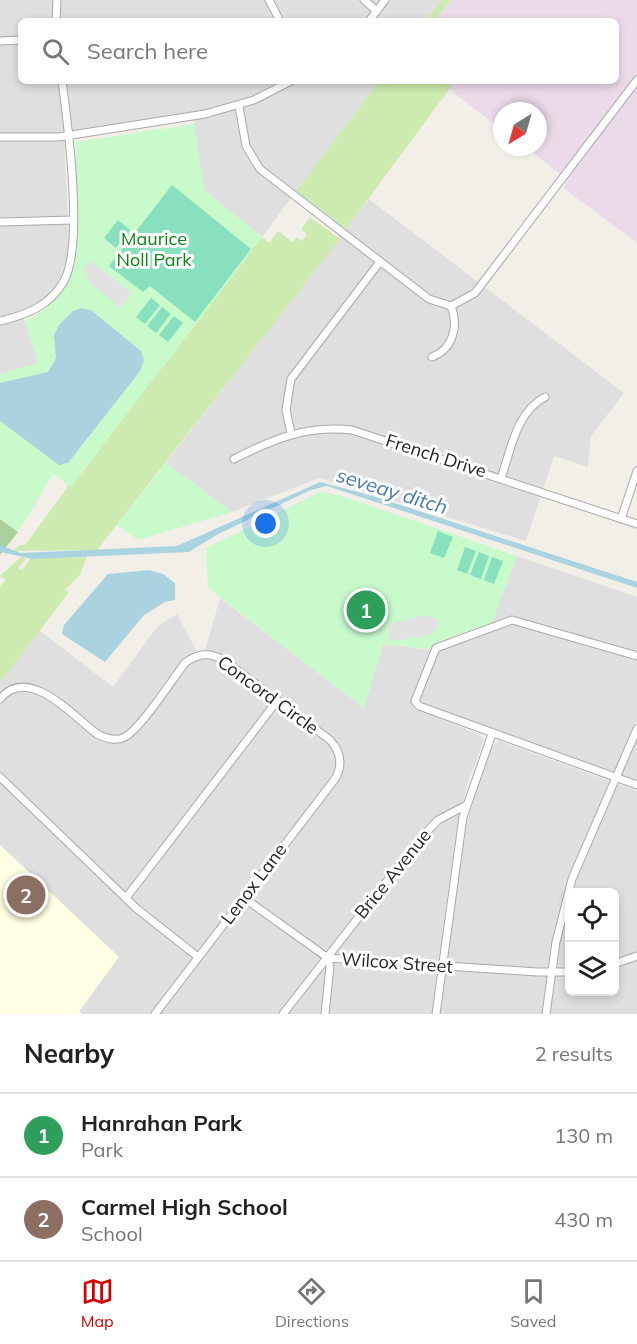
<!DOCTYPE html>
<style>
body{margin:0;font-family:Mulish,sans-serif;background:#f6f6f6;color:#222}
.controls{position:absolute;right:18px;bottom:18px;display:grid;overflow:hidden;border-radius:9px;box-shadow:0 3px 9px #0003}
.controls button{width:54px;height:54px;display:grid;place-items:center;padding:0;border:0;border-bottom:2px solid #e0e0e0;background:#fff;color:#222;font:30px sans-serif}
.compass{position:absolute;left:493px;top:102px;width:54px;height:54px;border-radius:50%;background:#fff;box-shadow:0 3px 9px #0003;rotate:217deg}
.you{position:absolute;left:266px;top:524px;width:21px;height:21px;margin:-15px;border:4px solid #fff;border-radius:50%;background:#1a73e8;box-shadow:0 0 0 9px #1a73e833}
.badge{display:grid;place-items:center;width:39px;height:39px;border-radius:50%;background:#d40000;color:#fff;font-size:20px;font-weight:700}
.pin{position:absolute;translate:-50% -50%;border:3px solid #fff;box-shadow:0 2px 6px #0006}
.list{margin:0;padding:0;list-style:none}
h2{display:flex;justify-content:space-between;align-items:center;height:78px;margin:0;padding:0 24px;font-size:26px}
h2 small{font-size:20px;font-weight:400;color:#767676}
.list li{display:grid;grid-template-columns:39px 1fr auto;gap:18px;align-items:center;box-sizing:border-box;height:84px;padding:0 24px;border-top:2px solid #e0e0e0}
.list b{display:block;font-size:22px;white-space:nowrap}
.list p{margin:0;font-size:20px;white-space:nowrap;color:#767676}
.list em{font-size:20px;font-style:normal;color:#767676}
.icon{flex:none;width:33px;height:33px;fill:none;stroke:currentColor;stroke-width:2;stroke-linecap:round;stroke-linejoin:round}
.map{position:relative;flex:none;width:637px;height:1014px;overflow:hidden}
.search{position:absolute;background:#fff;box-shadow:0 3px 9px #0003;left:18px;right:18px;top:18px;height:66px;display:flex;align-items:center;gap:15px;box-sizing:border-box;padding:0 21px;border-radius:9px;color:#767676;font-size:22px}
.sheet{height:246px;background:#fff}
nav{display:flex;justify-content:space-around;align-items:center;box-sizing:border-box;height:84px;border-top:2px solid #e0e0e0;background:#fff;font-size:16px;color:#767676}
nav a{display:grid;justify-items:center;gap:3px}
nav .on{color:#d40000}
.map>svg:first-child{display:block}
.residential{fill:#e0dfdf;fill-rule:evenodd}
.industrial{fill:#ebdbe8}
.education{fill:#ffffe5}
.grass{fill:#cdebb0}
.forest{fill:#add19e}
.park{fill:#c8facc}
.pitch{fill:#88e0be}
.parking{fill:#e2e2e2}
.water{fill:#aad3df}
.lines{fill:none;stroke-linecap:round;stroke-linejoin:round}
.minor-casing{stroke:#a9a9a9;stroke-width:9}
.minor{stroke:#fff;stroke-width:7}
.labels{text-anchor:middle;stroke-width:6;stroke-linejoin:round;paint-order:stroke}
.park-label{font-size:18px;fill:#0c8416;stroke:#fff}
.street-label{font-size:18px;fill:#222;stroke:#fff}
.water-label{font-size:20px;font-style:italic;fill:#4a7aab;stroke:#fff}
</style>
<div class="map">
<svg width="637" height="1014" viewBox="0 0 637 1014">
<rect width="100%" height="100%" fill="#f2efe9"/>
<!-- residential -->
<g class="residential">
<path d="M 0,0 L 441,0 L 425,21 L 21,21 L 21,81 L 379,81 L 262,237 L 204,190 L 192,112 L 64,132 L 69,241 L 65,269 L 54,289 L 44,299 L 22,313 L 38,363 L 0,374 Z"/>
<path d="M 369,199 L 624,393 L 591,436 L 588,467 L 554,456 L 526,541 L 319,478 L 232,512 L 166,463 Z"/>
<path d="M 517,556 L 637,597 L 637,782 L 424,704 L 414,709 L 479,734 L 484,740 L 468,782 L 457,827 L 432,1014 L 82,1014 L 79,1012 L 118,957 L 0,845 L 0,683 L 39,630 L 113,687 L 157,627 L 177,614 L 197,652 L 205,651 L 220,598 L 364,708 L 383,644 L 439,651 L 491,632 L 492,622 Z"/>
<path d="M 499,741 L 637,791 L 637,1014 L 440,1014 L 465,830 L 478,781 L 491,747 ZM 570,892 L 614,892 L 614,992 L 570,992 Z"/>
</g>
<!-- industrial -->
<path class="industrial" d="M 451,0 L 637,0 L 637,243 L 563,188 L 568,180 L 525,147 L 538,147 L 538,111 L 502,111 L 502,130 L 449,89 L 453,84 L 449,81 L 616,81 L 616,21 L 435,21 Z"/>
<!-- education -->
<path class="education" d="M 0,845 L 119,957 L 79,1011 L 82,1014 L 0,1014 Z"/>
<!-- grass -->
<g class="grass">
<path d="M 441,0 L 451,0 L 435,21 L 425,21 Z"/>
<path d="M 379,81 L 449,81 L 453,84 L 346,229 L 296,191 Z"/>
<path d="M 310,217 L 340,239 L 97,550 L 14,551 L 19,545 L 25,545 L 67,488 L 69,470 L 162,368 L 262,237 L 269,243 L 278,231 L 293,242 L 297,237 L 302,241 L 307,234 L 301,229 Z"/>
<path d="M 21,557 L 26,558 L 18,568 L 22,570 L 31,558 L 87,557 L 79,576 L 65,590 L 69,592 L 0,683 L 0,586 L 6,580 L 0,576 Z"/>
</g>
<!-- forest -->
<path class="forest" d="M 0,519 L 18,532 L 0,555 Z"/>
<!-- park -->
<g class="park">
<path d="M 194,124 L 204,190 L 262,237 L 71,487 L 53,474 L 18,532 L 0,518 L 0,374 L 38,363 L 25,321 C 76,297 76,262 76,212 C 76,189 76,165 76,142 Z"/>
<path d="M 166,463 L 232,512 L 138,540 L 117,525 Z"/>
<path d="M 320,492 L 339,495 L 517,556 L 492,622 L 438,642 L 430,649 L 383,644 L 364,708 L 208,588 L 206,548 Z"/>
</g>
<!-- pitch -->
<g class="pitch">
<path d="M 172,185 L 251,249 L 195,322 L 150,286 L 143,292 L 109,266 Z"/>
<path d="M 118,220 L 130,230 L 116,248 L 104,238 Z"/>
<path d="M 151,298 L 160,305 L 145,324 L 136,317 Z"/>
<path d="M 162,307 L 171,314 L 156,333 L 147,326 Z"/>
<path d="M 174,316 L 183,323 L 168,342 L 159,335 Z"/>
<path d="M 438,531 L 453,537 L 444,558 L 430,553 Z"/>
<path d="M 465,547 L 476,551 L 467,574 L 457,570 Z"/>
<path d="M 479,552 L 489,556 L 481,579 L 470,575 Z"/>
<path d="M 492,557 L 503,561 L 494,584 L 484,580 Z"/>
</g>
<!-- parking -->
<g class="parking">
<path d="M 91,261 L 132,293 L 121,308 L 89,283 L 84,269 Z"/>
<path d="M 427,615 L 439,620 L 437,629 L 429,635 L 390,641 L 388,624 Z"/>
</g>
<!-- water -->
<g class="water">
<path d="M 81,308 L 91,310 L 141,351 L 144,361 L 140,371 L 68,463 L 59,465 L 0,421 L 0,383 L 48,372 L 56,358 L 54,335 L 59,325 L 73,311 Z"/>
<path d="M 320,482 L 373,496 L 637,582 L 637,588 L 327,486 L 311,490 L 218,534 L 189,552 L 33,559 L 0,552 L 0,545 L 21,553 L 177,546 Z"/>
<path d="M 149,570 L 163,574 L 175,583 L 175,600 L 165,602 L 144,615 L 105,662 L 62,634 L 64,625 L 108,574 Z"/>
</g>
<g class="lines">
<!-- minor casing -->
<g class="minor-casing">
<g id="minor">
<path d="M 269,0 L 280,21"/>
<path d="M 364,0 L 377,11"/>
<path d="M 56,21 L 57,0"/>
<path d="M 369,21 L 385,0"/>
<path d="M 0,41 L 21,40"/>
<path d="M 239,106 L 246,146 L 260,169 L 429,299 L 451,306 L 475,293 L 637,80"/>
<path d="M 0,137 L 59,137 L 205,114 L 254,100 L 291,81"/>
<path d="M 0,222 L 73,220"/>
<path d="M 0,321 C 26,315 50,306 64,281 C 84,244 68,125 62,81"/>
<path d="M 432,357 C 453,349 459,326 451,306"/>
<path d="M 291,433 L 286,410 L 291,379 L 379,263"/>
<path d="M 234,459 C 273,439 307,425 352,430 L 637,524"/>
<path d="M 501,478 C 511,450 516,412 545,397"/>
<path d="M 621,519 L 637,471"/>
<path d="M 637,656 L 512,620 L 436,648 L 415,701 L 419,706 L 637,785"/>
<path d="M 0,699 C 28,664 73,716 97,734 C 105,738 116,742 125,737 C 141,728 172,680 185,663 C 198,653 209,652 224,660 L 330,740 C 341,752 343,765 335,779 L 155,1014"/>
<path d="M 0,777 L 136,908 L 198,957"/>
<path d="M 126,898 L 277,701"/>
<path d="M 244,898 L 328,958 L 537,972 L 570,972"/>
<path d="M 614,964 L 637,956"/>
<path d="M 283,1014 L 419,840 L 438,820 L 465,806"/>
<path d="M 325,1014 L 330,966 L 328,958"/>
<path d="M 436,1014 L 463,817 L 492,734"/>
<path d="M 546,1014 L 556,942 L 572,879 L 637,729"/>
</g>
</g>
<!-- minor -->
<use href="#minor" class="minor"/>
</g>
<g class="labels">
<!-- park labels -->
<g class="park-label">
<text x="154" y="245">Maurice<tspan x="154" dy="21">Noll Park</tspan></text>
</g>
<!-- street labels -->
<g class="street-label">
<text transform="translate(436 456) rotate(18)" y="6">French Drive</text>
<text transform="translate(268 695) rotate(36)" y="6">Concord Circle</text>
<text transform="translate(393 874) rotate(-51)" y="6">Brice Avenue</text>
<text transform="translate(254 884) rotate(-53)" y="6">Lenox Lane</text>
<text transform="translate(397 963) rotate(4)" y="6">Wilcox Street</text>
</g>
<!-- water labels -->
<g class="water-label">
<text transform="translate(392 491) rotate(17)" y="7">seveay ditch</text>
</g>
</g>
</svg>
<div class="controls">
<button><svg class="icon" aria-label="locate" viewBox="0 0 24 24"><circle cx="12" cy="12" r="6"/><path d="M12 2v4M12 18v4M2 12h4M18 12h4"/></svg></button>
<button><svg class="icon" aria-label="layers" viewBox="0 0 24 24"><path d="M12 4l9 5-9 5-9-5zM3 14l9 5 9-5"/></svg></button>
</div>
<svg class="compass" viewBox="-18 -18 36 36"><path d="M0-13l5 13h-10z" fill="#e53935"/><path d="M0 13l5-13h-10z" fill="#767676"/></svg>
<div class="you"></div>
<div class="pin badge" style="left:366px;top:610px;background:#2e9e5b">1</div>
<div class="pin badge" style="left:26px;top:895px;background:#8d6e63">2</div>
<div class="search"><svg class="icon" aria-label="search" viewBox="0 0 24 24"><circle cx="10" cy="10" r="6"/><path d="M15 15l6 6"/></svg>Search here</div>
</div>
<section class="sheet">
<h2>Nearby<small>2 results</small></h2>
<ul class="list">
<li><span class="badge" style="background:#2e9e5b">1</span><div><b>Hanrahan Park</b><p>Park</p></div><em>130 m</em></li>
<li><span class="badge" style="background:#8d6e63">2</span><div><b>Carmel High School</b><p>School</p></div><em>430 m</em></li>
</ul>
</section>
<nav>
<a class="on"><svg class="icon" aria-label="map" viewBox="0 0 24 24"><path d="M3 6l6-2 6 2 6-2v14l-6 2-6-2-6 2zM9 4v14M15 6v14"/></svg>Map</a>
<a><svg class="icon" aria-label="directions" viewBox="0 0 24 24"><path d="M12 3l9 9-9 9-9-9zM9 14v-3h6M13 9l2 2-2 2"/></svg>Directions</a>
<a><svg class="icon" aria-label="saved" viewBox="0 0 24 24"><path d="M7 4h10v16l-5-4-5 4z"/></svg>Saved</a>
</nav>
